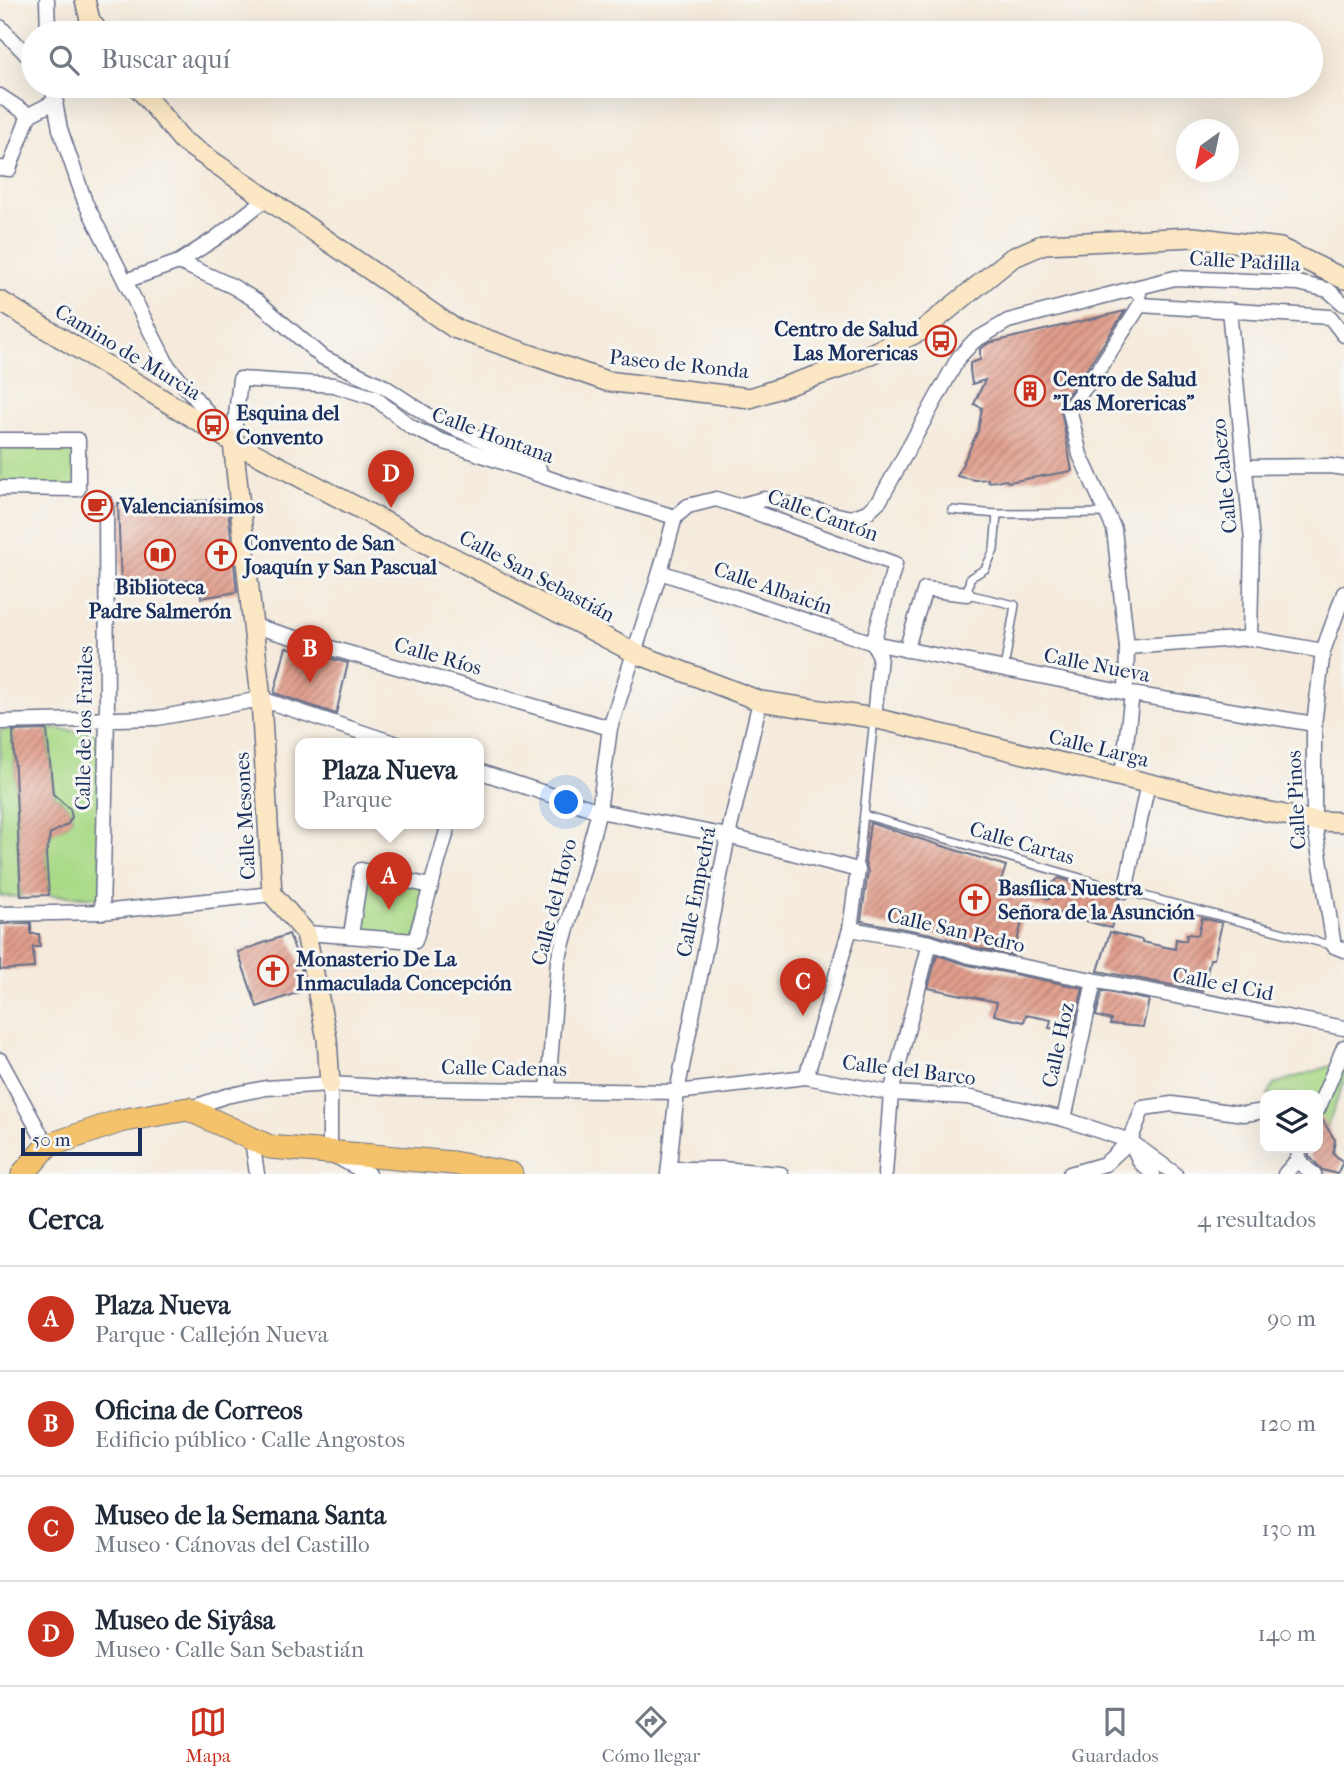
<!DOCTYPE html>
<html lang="es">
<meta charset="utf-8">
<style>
body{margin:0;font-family:"IM FELL French Canon",serif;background:#f6f6f7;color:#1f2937}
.controls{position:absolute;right:21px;bottom:21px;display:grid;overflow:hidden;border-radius:14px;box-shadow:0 7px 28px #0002}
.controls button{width:63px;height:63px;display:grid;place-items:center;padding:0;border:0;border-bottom:2px solid #e0e1e3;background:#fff;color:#1f2937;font:35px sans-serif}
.compass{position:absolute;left:1176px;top:119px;width:63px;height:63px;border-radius:50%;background:#fff;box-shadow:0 7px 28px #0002;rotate:213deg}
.scale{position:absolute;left:21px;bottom:18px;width:121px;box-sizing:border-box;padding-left:7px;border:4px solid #1b2f5e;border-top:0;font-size:19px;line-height:24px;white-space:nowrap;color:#1b2f5e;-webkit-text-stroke:5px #f6f6f2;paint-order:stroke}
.you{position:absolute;left:567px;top:803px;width:24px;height:24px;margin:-18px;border:5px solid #fff;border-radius:50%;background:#1a73e8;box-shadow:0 0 0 10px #1a73e833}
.badge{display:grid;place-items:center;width:46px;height:46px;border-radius:50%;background:#c8321e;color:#fff;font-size:23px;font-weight:700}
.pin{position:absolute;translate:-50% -58px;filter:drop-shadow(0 2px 4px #0008)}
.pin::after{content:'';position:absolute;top:37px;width:24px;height:21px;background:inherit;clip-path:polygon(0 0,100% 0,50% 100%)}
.popup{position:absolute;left:295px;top:738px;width:189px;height:91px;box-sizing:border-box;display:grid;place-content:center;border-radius:14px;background:#fff;filter:drop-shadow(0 2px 5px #0005);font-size:23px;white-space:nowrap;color:#747a83}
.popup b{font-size:26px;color:#1f2937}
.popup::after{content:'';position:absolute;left:50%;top:100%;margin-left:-14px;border:14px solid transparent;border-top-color:#fff}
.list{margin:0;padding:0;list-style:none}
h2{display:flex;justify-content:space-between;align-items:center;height:91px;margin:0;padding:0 28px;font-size:30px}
h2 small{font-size:23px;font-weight:400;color:#747a83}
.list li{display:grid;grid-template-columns:46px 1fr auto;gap:21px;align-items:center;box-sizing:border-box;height:105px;padding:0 28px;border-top:2px solid #e0e1e3}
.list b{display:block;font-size:26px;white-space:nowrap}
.list p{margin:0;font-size:23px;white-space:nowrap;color:#747a83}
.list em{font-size:23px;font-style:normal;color:#747a83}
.icon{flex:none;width:38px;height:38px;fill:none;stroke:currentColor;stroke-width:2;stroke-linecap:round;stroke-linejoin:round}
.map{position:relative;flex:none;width:1344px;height:1174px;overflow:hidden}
.search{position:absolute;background:#fff;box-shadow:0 7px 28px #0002;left:21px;right:21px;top:21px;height:77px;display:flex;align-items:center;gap:18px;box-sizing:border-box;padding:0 24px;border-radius:38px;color:#747a83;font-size:26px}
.sheet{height:511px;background:#fff}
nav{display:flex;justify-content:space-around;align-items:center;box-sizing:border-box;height:98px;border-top:2px solid #e0e1e3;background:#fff;font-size:19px;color:#747a83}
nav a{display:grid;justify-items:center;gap:4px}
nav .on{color:#c8321e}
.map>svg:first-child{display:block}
.park{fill:#aada88;stroke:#628473;stroke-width:2}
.building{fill:url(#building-hatch)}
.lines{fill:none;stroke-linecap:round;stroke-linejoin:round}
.lane-casing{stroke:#67708a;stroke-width:10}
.street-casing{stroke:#67708a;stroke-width:17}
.secondary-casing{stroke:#67708a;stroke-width:22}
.primary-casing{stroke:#67708a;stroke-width:25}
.lane{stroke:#fff;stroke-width:7}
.street{stroke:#fff;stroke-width:14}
.secondary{stroke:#fbe7c3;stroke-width:19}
.primary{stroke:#f4c26a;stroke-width:23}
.labels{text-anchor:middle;stroke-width:6;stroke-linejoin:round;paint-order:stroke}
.street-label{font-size:21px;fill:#1b2f5e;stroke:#f6f6f2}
.poi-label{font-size:21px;font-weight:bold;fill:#1b2f5e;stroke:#f6f6f2;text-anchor:start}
</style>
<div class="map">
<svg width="1344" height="1174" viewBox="0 0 1344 1174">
<defs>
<pattern id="building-hatch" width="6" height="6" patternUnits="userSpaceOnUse" patternTransform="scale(1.75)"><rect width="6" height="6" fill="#e09d8b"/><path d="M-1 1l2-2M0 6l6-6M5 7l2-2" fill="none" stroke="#b58075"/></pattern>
</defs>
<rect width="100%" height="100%" fill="#f6f6f2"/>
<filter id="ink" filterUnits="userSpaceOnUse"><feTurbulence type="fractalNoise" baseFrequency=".0143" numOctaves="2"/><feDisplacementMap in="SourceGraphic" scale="14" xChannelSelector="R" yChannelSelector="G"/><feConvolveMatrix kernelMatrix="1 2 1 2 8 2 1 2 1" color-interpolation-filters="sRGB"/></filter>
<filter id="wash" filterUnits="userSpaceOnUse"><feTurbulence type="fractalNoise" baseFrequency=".00686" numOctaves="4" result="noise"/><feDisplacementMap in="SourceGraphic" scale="28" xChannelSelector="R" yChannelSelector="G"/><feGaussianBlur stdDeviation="1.57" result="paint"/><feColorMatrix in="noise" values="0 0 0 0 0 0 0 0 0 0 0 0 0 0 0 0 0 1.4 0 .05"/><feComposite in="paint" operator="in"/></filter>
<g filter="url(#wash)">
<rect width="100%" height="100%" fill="#f5eadb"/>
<!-- park -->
<g class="park">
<path d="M 0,440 L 78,440 L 78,489 L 0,488 Z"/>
<path d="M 47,728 L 101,734 L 102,898 L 49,895 L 46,854 L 50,834 L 68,824 L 72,817 L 70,809 L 53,794 Z"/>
<path d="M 13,729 L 21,897 L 0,896 L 0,730 Z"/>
<path d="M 361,870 L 430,886 L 415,941 L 351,935 Z"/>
<path d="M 1333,1065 L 1344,1070 L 1344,1082 L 1327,1127 L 1318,1123 L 1318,1095 L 1268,1095 L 1274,1084 Z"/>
</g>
<g id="blocks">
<!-- building -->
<g class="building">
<path d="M 1125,311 L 1089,366 L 1060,405 L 1072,471 L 1008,482 L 1006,480 L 988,482 L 988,479 L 975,480 L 957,476 L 978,431 L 982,408 L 974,404 L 985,380 L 972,384 L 970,370 L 970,363 L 980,360 L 980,349 L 989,343 Z"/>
<path d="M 227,500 L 237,592 L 201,598 L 200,580 L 121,583 L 118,503 Z"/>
<path d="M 286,647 L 348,663 L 336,714 L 274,693 Z"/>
<path d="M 47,730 L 53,794 L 70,809 L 72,817 L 68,824 L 50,834 L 46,854 L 49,895 L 21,896 L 13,731 Z"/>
<path d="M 870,823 L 1006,866 L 1001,881 L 1049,899 L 1053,883 L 1059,878 L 1116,895 L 1120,899 L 1111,928 L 1027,904 L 1013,955 L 972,947 L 932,934 L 861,921 L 868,871 L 865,863 Z"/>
<path d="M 1202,918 L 1222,923 L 1214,959 L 1210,959 L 1203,991 L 1098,971 L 1110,932 L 1142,940 L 1142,942 L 1175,949 L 1176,939 L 1186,941 L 1187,934 L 1198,935 Z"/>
<path d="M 31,923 L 31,934 L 39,934 L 40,947 L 33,947 L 34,968 L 0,970 L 0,924 Z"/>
<path d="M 289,934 L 300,964 L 305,990 L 257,1007 L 238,952 Z"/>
<path d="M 937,955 L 968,965 L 1083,988 L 1073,1032 L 1049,1028 L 1051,1020 L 1026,1015 L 1024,1022 L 994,1015 L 997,1002 L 928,988 Z"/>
<path d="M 1102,991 L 1149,1000 L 1143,1027 L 1110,1024 L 1111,1020 L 1096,1016 Z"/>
<path d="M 1318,1118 L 1321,1118 L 1335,1140 L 1333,1153 L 1343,1162 L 1337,1174 L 1322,1170 L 1309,1156 L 1308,1148 L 1318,1148 Z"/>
</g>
</g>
</g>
<g filter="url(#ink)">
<use href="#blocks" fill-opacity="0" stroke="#67708a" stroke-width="2"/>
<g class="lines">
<!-- lane casing -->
<g class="lane-casing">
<g id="lane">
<path d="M 952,510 L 997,514"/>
<path d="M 1004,669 L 1015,605 L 967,594 L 970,578 L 985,569 L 994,550 L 997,514 L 1106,513"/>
<path d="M 864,815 L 1125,891 L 1334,946"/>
<path d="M 858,870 L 874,718"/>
</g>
</g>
<!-- street casing -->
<g class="street-casing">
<g id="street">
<path d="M 47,0 L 48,33"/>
<path d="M 0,27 L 33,61"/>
<path d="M 52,86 L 60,129 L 85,202 L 130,291 L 168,366 L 225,433"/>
<path d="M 0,96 L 29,115"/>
<path d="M 0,168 L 9,169 L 29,115 L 56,101"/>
<path d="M 179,262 L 232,286 L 257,301 L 322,357 L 385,387 L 432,418 L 516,455 L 539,468"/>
<path d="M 125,281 L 179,262 L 216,238 L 267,198"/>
<path d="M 1139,294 L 1139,287 L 1175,278 L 1298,283 L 1328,290 L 1344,304"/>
<path d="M 1140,305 L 1330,317 L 1344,335"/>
<path d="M 1229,310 L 1252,540 L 1250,638"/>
<path d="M 0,440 L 78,440 L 78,489 L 0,488"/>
<path d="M 233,442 L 240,379 L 334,385 L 375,398 L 411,427 L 439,440 L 571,486 L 675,517"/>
<path d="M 1244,467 L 1330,466 L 1344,468"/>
<path d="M 738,506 L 895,564 L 873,643"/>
<path d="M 675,517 L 688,506 L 716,499 L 738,506 L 764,499 L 851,518 L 867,512 L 880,500 L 959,357 L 974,341 L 1008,321 L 1139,287"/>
<path d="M 660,572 L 873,643 L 1132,694 L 1314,724"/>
<path d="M 1344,593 L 1323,651 L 1314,724 L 1314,821 L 1334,946 L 1344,950"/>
<path d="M 254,626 L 610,728"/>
<path d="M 873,643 L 880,656 L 874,718"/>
<path d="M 1127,647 L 1250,638 L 1323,651"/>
<path d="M 906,650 L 925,589 L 967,594"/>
<path d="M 1126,692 L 1127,647 L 1114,529 L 1080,455 L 1069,408 L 1097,372 L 1140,305"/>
<path d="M 0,722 L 157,718 L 261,699 L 397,744"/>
<path d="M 478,771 L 599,811 L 728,836 L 858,870 L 850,929 L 806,1077"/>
<path d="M 1122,776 L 1132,694"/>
<path d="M 1125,891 L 1148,783"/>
<path d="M 102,912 L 107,718 L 106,503"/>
<path d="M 0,914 L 102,912 L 272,894"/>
<path d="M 850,929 L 930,943 L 970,956 L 1009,964 L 1344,1028"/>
<path d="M 306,933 L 415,941 L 449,824"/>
<path d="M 351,935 L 361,870 L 430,886"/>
<path d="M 0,1060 L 47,1146"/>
<path d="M 330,1084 L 330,1153 L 368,1174"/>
<path d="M 548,1089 L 558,961 L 599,811 L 610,728 L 660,572 L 675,517"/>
<path d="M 188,1109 L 226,1096 L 266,1088 L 330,1084 L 399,1088 L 677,1092 L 806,1077 L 891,1093 L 967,1097 L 1064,1119 L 1130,1141 L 1175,1174"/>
<path d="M 1318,1109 L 1344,1047"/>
<path d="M 1064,1119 L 1094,981"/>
<path d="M 252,1140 L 257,1174"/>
<path d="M 1131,1142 L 1140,1162 L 1153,1174"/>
<path d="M 1299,1148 C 1296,1160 1304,1168 1314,1174"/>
<path d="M 669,1169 L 722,1169 L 781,1174"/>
<path d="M 668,1174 L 677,1092 L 728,836 L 760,701"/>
<path d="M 885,1174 L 891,1093 L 930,943"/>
<path d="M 1070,1174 L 1105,1164 L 1130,1141 L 1143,1108 L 1172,1104 L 1244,1114 L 1265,1111"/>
<path d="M 1285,1174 L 1299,1158"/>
</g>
</g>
<!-- secondary casing -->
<g class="secondary-casing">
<g id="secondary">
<path d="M 85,0 L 90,20 L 99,33"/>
<path d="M 137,86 L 183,141 L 454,328 L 606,381 L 750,398 L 840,368 L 923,330 L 1012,258 L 1044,244 L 1194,237 L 1280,248 L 1344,279"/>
<path d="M 0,301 L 233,442 L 635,653 L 760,701 L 874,718 L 1256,809 L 1314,821 L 1344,822"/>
<path d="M 233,442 L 261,699 L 272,894 L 306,933 L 327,1039 L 330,1084"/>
</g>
</g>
<!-- primary casing -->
<g class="primary-casing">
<path id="primary" d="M 23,1174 L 47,1146 L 120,1121 L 188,1109 L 270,1147 L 453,1163 L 511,1174"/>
</g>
<!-- lane -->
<use href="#lane" class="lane"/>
<!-- street -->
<use href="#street" class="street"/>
<!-- secondary -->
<use href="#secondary" class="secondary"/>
<!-- primary -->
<use href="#primary" class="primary"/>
</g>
</g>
<!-- icons -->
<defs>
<g id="bus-ring" transform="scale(1.575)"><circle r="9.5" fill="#f6f6f2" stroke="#c8321e" stroke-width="1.5"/><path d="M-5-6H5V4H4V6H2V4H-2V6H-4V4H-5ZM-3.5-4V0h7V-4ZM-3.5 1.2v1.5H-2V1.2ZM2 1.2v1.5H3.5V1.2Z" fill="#c8321e"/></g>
<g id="building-ring" transform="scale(1.575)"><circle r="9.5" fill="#f6f6f2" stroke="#c8321e" stroke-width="1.5"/><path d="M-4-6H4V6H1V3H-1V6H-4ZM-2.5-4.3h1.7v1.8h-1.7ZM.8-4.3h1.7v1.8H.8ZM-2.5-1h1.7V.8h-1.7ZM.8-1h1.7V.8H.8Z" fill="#c8321e"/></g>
<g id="cafe-ring" transform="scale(1.575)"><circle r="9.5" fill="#f6f6f2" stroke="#c8321e" stroke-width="1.5"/><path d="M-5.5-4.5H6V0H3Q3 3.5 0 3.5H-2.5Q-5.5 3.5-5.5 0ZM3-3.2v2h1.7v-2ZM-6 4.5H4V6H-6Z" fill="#c8321e"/></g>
<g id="library-ring" transform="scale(1.575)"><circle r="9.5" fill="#f6f6f2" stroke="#c8321e" stroke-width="1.5"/><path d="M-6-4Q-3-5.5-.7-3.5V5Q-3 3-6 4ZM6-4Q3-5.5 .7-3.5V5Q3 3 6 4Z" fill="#c8321e"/></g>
<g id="church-ring" transform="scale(1.575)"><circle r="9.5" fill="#f6f6f2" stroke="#c8321e" stroke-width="1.5"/><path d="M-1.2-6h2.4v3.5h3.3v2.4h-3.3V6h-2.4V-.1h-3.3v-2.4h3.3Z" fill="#c8321e"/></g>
</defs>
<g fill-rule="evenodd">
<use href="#bus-ring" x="941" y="341"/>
<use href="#building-ring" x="1030" y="391"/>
<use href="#bus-ring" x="213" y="425"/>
<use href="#cafe-ring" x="97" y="506"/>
<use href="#library-ring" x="160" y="555"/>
<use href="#church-ring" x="221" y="555"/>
<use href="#church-ring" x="975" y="900"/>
<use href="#church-ring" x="273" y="971"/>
</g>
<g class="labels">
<!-- street labels -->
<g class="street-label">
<text transform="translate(1245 261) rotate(3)" y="7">Calle Padilla</text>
<text transform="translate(128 352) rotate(31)" y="7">Camino de Murcia</text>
<text transform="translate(679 364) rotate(6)" y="7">Paseo de Ronda</text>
<text transform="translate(493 435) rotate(20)" y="7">Calle Hontana</text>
<text transform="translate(1224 476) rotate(-96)" y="7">Calle Cabezo</text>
<text transform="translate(823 515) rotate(20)" y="7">Calle Cantón</text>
<text transform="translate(537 576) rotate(28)" y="7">Calle San Sebastián</text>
<text transform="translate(773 588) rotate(19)" y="7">Calle Albaicín</text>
<text transform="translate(438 656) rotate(16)" y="7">Calle Ríos</text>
<text transform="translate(1097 665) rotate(11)" y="7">Calle Nueva</text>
<text transform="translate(84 728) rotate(-89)" y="7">Calle de los Frailes</text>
<text transform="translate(1099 748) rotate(14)" y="7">Calle Larga</text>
<text transform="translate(1296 800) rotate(-93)" y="7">Calle Pinos</text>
<text transform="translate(245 816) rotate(-93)" y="7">Calle Mesones</text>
<text transform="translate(1022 843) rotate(16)" y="7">Calle Cartas</text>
<text transform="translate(696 892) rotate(-79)" y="7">Calle Empedrá</text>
<text transform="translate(554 902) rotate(-76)" y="7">Calle del Hoyo</text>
<text transform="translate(956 930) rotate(13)" y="7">Calle San Pedro</text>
<text transform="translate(1223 984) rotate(11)" y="7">Calle el Cid</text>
<text transform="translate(1058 1045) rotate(-78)" y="7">Calle Hoz</text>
<text transform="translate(504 1068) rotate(1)" y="7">Calle Cadenas</text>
<text transform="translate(909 1070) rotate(7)" y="7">Calle del Barco</text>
</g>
<!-- poi labels -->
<g class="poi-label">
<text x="918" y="336" text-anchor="end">Centro de Salud<tspan x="918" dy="24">Las Morericas</tspan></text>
<text x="1053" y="386">Centro de Salud<tspan x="1053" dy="24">"Las Morericas"</tspan></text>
<text x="236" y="420">Esquina del<tspan x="236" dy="24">Convento</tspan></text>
<text x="120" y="513">Valencianísimos</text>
<text x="244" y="550">Convento de San<tspan x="244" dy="24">Joaquín y San Pascual</tspan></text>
<text x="160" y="594" text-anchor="middle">Biblioteca<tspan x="160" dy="24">Padre Salmerón</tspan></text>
<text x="998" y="895">Basílica Nuestra<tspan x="998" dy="24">Señora de la Asunción</tspan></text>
<text x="296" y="966">Monasterio De La<tspan x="296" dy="24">Inmaculada Concepción</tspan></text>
</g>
</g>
</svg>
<div class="controls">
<button><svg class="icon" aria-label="layers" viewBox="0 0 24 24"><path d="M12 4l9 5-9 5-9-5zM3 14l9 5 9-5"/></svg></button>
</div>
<svg class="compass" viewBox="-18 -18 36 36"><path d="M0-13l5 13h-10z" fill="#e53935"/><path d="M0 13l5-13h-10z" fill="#747a83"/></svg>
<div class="scale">50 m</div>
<div class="you"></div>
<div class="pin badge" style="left:389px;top:910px">A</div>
<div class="popup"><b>Plaza Nueva</b>Parque</div>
<div class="pin badge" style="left:310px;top:683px">B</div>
<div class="pin badge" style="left:803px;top:1016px">C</div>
<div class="pin badge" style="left:391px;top:508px">D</div>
<div class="search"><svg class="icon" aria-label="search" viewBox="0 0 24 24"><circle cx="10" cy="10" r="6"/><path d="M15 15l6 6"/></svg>Buscar aquí</div>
</div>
<section class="sheet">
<h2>Cerca<small>4 resultados</small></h2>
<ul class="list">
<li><span class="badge">A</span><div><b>Plaza Nueva</b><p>Parque · Callejón Nueva</p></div><em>90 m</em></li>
<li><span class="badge">B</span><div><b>Oficina de Correos</b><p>Edificio público · Calle Angostos</p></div><em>120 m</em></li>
<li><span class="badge">C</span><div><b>Museo de la Semana Santa</b><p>Museo · Cánovas del Castillo</p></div><em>130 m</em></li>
<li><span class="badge">D</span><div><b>Museo de Siyâsa</b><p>Museo · Calle San Sebastián</p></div><em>140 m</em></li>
</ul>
</section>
<nav>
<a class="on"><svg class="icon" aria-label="map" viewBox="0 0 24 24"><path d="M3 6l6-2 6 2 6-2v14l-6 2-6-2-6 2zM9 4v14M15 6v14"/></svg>Mapa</a>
<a><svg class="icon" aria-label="directions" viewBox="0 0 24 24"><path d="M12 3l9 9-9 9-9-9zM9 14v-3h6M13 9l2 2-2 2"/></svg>Cómo llegar</a>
<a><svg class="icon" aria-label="saved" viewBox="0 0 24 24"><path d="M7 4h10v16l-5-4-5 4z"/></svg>Guardados</a>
</nav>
